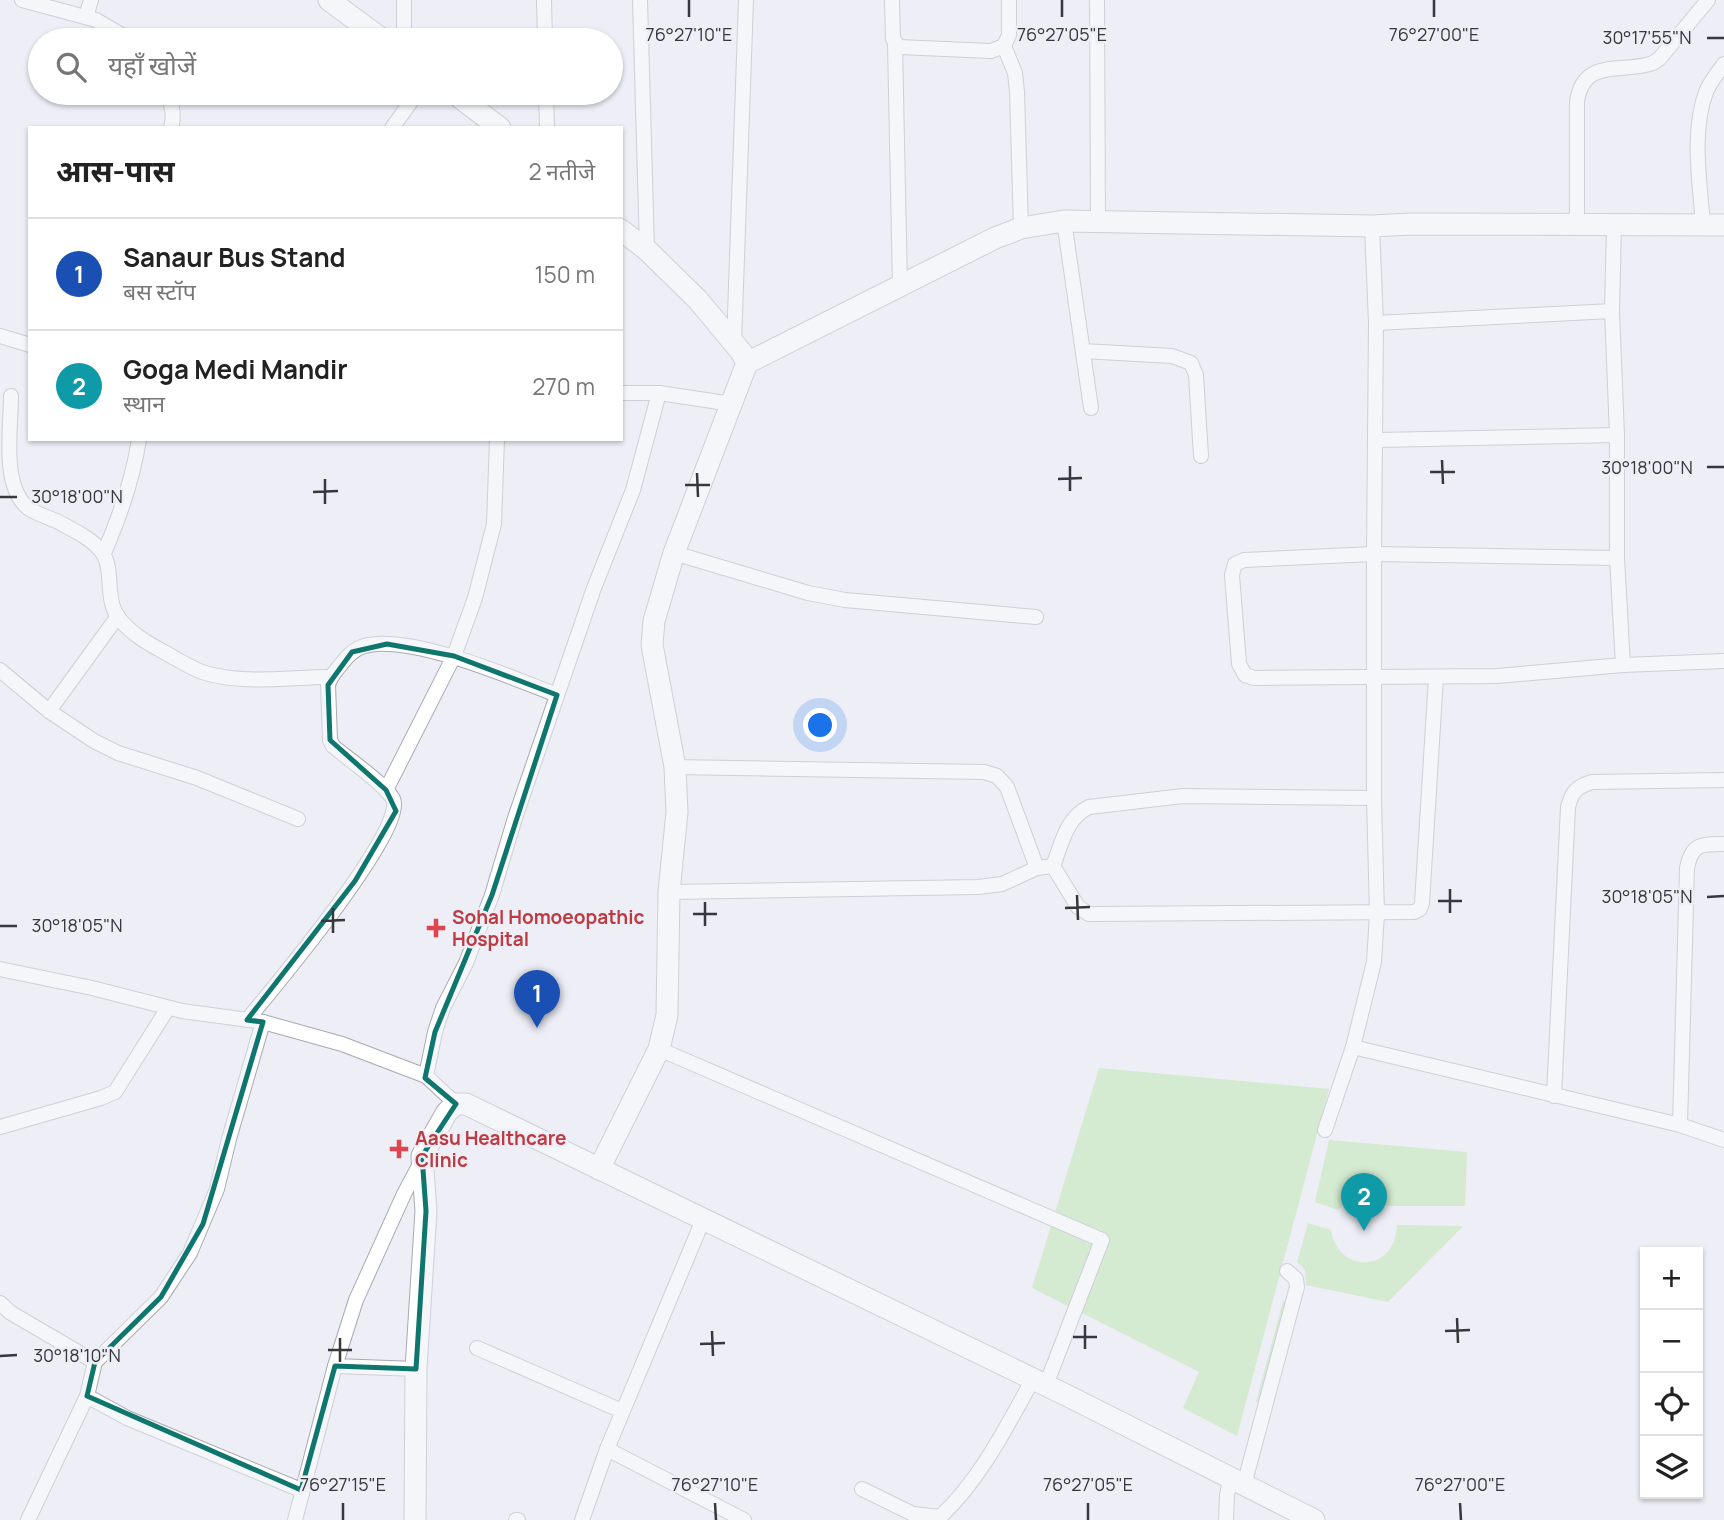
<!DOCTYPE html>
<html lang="hi">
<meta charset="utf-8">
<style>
body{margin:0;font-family:Manrope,"Noto Sans Devanagari",sans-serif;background:#f6f6f6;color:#222}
.controls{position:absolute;right:21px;bottom:21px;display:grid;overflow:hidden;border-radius:0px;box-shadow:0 2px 5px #0004}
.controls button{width:63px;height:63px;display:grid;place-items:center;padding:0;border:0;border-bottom:2px solid #e0e0e0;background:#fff;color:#222;font:35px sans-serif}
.you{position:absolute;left:821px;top:726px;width:24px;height:24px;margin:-18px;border:5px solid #fff;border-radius:50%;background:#1a73e8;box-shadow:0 0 0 10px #1a73e833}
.badge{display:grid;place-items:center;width:46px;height:46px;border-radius:50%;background:#5a53cb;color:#fff;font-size:23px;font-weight:700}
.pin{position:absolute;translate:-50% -58px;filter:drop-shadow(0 2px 4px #0008)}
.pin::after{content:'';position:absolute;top:37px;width:24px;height:21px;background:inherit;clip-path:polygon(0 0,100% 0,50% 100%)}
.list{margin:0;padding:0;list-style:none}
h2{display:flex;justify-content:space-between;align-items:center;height:91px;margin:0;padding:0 28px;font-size:30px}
h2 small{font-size:23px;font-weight:400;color:#767676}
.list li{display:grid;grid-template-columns:46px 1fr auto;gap:21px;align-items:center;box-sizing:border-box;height:112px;padding:0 28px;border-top:2px solid #e0e0e0}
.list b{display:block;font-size:26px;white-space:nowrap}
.list p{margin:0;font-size:23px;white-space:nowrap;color:#767676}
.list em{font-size:23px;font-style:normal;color:#767676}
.icon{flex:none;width:38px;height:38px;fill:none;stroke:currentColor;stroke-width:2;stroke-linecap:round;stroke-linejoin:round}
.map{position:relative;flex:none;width:1724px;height:1520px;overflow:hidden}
.search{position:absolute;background:#fff;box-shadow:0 2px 5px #0004;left:28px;top:28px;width:595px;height:77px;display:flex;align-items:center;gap:18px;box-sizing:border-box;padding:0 24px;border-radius:38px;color:#767676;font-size:26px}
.panel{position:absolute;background:#fff;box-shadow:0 2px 5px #0004;left:28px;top:126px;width:595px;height:315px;border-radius:0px}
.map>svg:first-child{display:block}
.green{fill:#b7e4a4}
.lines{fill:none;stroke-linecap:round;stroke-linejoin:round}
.street-casing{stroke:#a9a9b2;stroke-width:16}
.secondary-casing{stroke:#a9a9b2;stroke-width:23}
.street{stroke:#fff;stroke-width:14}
.secondary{stroke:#fff;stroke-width:21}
.marked{fill:none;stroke:#0f766e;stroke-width:5;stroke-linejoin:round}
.ticks{fill:none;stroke:#38383c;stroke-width:2.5}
.health-dot{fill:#e0444e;stroke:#edeef6;stroke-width:2.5}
.labels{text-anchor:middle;stroke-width:5;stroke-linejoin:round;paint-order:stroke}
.health-label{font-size:19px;font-weight:bold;fill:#be3a42;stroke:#edeef6;text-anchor:start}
.ticks-label{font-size:18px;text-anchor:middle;fill:#38383c;stroke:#edeef6;stroke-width:5;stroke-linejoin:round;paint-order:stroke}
</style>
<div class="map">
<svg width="1724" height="1520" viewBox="0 0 1724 1520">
<rect width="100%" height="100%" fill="#edeef6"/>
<!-- green -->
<g class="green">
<path d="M 1099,1068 L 1329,1089 L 1237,1436 L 1183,1408 L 1199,1372 L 1032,1288 Z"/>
<path d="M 1329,1140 L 1467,1152 L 1465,1206 L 1387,1206 C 1369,1195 1354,1196 1338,1210 L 1315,1202 Z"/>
<path d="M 1308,1223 L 1331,1230 C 1339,1276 1396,1272 1397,1225 L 1463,1226 L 1388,1302 L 1306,1285 L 1305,1270 L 1297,1262 Z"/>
<path d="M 1283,1301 L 1288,1302 L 1261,1403 L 1256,1402 Z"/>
</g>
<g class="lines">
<!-- street casing -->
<g class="street-casing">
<g id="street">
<path d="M 22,0 L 96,20 L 130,40"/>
<path d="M 404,0 L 404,40"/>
<path d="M 544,0 L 545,40"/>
<path d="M 640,0 L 647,250"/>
<path d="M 892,0 L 893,39 L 899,47 L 991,51 L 1004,46 L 1009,35 L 1009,0"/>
<path d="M 1097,0 L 1098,220"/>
<path d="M 86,17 L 91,0"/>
<path d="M 895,44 L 900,287"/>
<path d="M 1004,46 L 1015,73 L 1017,92 L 1021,228"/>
<path d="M 167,93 C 172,104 175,115 171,128"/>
<path d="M 546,93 L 547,128"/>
<path d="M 392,128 L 417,93"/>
<path d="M 1064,221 L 1091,408"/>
<path d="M 1577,225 L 1577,102 C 1583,57 1622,74 1653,63 L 1660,58 L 1708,0"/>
<path d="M 1614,225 L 1612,311 L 1617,435 L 1617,558 L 1623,665"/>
<path d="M 1703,225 C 1700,182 1691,133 1706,92 C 1710,82 1718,72 1724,64"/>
<path d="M 1376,323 L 1612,311"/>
<path d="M 0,336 L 30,345"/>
<path d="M 734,343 L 746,0"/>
<path d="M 1083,351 L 1172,356 L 1191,363 L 1196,375 L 1201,456"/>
<path d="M 621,393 L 659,393 L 732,404"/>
<path d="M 11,396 C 11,428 1,485 28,508 C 38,515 52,518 62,524 C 75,531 92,539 101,551 C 115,568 104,597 118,617 C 130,633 147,643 164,652 C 177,659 189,667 202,672 C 242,685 288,677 330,677"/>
<path d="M 1376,440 L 1617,435"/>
<path d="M 104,553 C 120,516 133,480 139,439"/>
<path d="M 674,553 L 808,593 L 845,600 L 1036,617"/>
<path d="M 1617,558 L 1374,554 L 1244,560 L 1235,564 L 1232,575 L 1239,664 L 1245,675 L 1254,678 L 1497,676 L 1623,665 L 1724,661"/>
<path d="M 0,670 L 49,711 L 94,741 L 118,753 L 197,778 L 298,819"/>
<path d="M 49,711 L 118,616"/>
<path d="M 675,767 L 984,772 L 997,776 L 1007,787 L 1037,868"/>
<path d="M 386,790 L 454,656 L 475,598 L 494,524 L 497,439"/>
<path d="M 1053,866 C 1062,843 1066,818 1089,807 L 1183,796 L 1374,798"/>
<path d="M 669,892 L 978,887 L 1002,884 L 1037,868 L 1053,866 L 1078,907 L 1089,914 L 1414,912 L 1420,909 L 1422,903 L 1436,677"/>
<path d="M 0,969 L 92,988 L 182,1011 L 263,1022 L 342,1044 L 426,1076 L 456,1104"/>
<path d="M 247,1020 C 271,991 408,828 393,799 C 386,785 347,758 333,746 L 330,740 L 328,685 C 330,677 334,673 339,667 C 346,658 352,650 364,646 C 409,633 513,678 557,695"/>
<path d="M 1353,1047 L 1374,962 L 1377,914 L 1374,798 L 1374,554 L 1376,323 L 1372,226"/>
<path d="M 659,1049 L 1102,1240 L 1046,1385"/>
<path d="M 426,1076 L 435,1032 L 443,1008 L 466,963 L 492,895 L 515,818 L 594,588 L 633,490 L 659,393"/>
<path d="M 1554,1096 L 1568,807 C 1572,792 1576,787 1592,782 L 1724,780"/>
<path d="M 1680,1125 L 1687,868 C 1692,843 1702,844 1724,844"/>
<path d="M 0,1127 L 101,1098 L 115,1092 L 168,1008"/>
<path d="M 1325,1130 L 1353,1047 L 1680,1125 L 1724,1140"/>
<path d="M 0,1303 L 11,1313 L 95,1362"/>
<path d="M 477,1348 L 622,1411"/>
<path d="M 416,1369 L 335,1366 L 356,1300 L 404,1194 L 421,1162"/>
<path d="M 87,1396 L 127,1418 L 301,1490"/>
<path d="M 607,1449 L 744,1520"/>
<path d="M 1244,1485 L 1297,1287 L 1296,1279 L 1287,1271"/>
<path d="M 862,1489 L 913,1514 L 940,1517 C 980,1480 1007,1426 1033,1379"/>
<path d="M 28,1520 L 87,1396 L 95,1362 L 161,1297 L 190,1253 L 217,1189 L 229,1139 L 263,1022"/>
<path d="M 295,1520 L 335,1366"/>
<path d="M 516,1520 L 518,1520"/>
<path d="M 582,1520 L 607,1449 L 703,1220"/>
<path d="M 1226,1520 L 1227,1495 L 1231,1478"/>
</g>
</g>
<!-- secondary casing -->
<g class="secondary-casing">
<g id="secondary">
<path d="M 329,0 L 383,40"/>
<path d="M 454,93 L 500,128"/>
<path d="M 747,363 L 995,238 L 1021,228 L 1064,221 L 1372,226 L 1412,224 L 1724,225"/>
<path d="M 599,1169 L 659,1049 L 667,1015 L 669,892 L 677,812 L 675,767 L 652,645 L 654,621 L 674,553 L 747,363 L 742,353 L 698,300 L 647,250 L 621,230"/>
<path d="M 415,1520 L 416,1369 L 426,1211 L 422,1156 L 447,1112 L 456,1104 L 466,1104 L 1070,1397 L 1314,1520"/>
</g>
</g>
<!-- street -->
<use href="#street" class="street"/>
<!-- secondary -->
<use href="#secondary" class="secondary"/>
</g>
<!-- marked area -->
<path d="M0 0H1724V1520H0ZM 387,644 L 454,656 L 557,695 L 492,895 L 435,1032 L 425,1078 L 456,1104 L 422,1156 L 426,1211 L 416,1369 L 335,1366 L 301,1490 L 87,1396 L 95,1362 L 161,1297 L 203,1224 L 263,1022 L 247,1020 L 355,881 L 396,811 L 386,790 L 330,740 L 328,685 L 352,652 Z" fill="#edeef6" fill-opacity=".55" fill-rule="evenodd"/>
<path class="marked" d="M 387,644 L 454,656 L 557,695 L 492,895 L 435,1032 L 425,1078 L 456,1104 L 422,1156 L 426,1211 L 416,1369 L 335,1366 L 301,1490 L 87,1396 L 95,1362 L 161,1297 L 203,1224 L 263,1022 L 247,1020 L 355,881 L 396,811 L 386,790 L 330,740 L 328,685 L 352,652 Z"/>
<!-- ticks -->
<path class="ticks" d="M 689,0 L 689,17M 1062,0 L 1062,17M 1434,0 L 1434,17M 1707,38 L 1724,38M 1442,460 L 1443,484M 1070,466 L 1070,491M 1707,467 L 1724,467M 1430,472 L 1455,472M 697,473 L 698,497M 325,479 L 325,504M 1058,479 L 1082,478M 685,485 L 710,485M 313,492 L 338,491M 0,497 L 17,497M 1450,889 L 1450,913M 1077,895 L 1078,920M 1707,897 L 1724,896M 1438,901 L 1462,901M 705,902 L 705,926M 333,908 L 333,933M 1065,908 L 1090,907M 693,914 L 717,914M 321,921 L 345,920M 0,926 L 17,926M 1457,1318 L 1458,1343M 1085,1325 L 1085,1349M 712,1331 L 713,1356M 1445,1331 L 1470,1330M 1073,1337 L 1097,1337M 340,1338 L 340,1362M 700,1344 L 725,1343M 328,1350 L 352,1350M 0,1356 L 17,1355M 343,1503 L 343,1520M 715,1503 L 716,1520M 1088,1503 L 1088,1520M 1460,1503 L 1461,1520"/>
<!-- markers -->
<g class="health-dot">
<path d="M432.5 917.5h7v7h7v7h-7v7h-7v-7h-7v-7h7z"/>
<path d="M395.5 1138.5h7v7h7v7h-7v7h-7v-7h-7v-7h7z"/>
</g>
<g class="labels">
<!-- health labels -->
<g class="health-label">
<text x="452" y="924">Sohal Homoeopathic<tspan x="452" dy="22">Hospital</tspan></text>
<text x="415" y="1145">Aasu Healthcare<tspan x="415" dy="22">Clinic</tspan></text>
</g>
</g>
<g class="ticks-label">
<text x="689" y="41">76°27'10"E</text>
<text x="1062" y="41">76°27'05"E</text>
<text x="1434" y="41">76°27'00"E</text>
<text x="1647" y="44">30°17'55"N</text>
<text x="1647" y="474">30°18'00"N</text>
<text x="77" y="503">30°18'00"N</text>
<text x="1647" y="903">30°18'05"N</text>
<text x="77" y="932">30°18'05"N</text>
<text x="77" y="1362">30°18'10"N</text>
<text x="343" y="1491">76°27'15"E</text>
<text x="715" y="1491">76°27'10"E</text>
<text x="1088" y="1491">76°27'05"E</text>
<text x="1460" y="1491">76°27'00"E</text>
</g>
</svg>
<div class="controls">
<button>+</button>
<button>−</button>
<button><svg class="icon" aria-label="locate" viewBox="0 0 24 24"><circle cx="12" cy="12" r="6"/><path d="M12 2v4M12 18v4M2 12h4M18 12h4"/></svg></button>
<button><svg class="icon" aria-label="layers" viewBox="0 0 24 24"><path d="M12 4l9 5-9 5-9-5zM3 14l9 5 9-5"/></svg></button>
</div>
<div class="you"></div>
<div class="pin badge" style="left:537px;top:1028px;background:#1a4fb4">1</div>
<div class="pin badge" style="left:1364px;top:1231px;background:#0f9aa8">2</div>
<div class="search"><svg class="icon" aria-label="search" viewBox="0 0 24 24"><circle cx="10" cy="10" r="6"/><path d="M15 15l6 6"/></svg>यहाँ खोजें</div>
<section class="panel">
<h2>आस-पास<small>2 नतीजे</small></h2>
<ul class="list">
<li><span class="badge" style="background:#1a4fb4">1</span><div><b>Sanaur Bus Stand</b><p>बस स्टॉप</p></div><em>150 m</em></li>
<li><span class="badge" style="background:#0f9aa8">2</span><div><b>Goga Medi Mandir</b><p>स्थान</p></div><em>270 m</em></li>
</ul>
</section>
</div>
